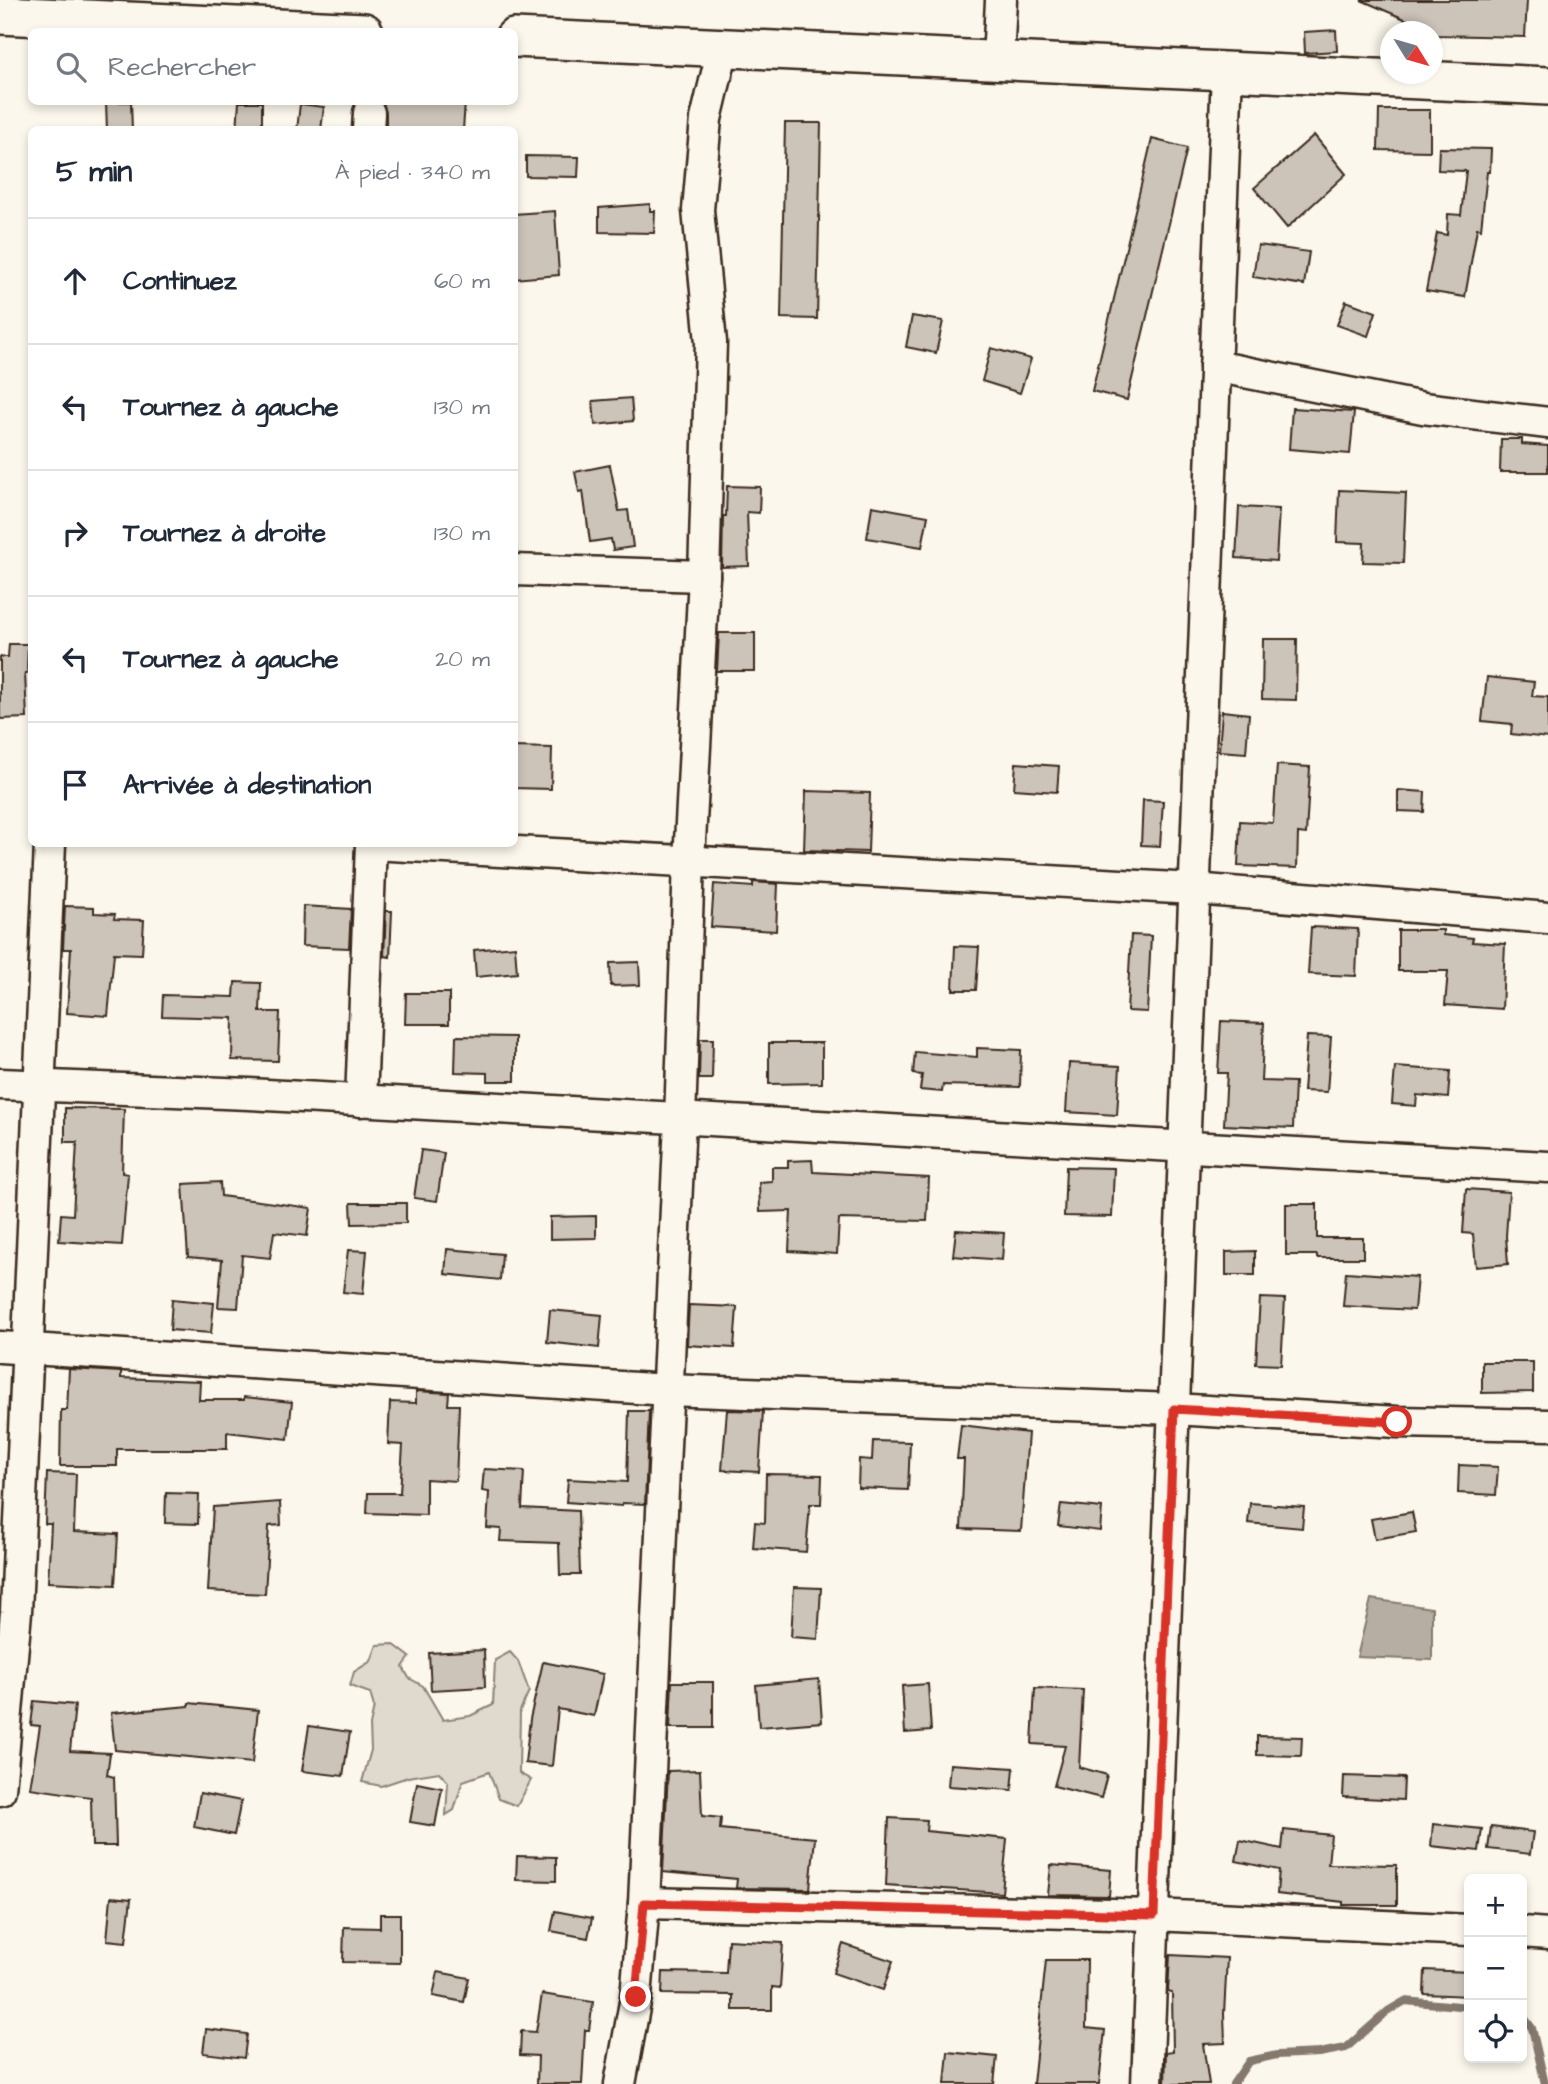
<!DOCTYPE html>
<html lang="fr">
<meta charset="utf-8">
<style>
body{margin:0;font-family:"Architects Daughter",sans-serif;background:#f2f2f3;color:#1f2937}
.controls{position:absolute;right:21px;bottom:21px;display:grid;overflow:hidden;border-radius:10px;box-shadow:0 4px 10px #0003}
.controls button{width:63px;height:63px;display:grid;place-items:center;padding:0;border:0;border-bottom:2px solid #e0e1e3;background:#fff;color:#1f2937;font:35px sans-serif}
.compass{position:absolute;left:1380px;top:21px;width:63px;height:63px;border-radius:50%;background:#fff;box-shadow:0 4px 10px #0003;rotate:127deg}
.stop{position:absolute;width:21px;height:21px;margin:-16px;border:5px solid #d93025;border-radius:50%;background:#fff}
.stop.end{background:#d93025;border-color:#fff;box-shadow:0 2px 7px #0008}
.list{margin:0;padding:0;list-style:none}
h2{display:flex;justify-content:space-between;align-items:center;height:91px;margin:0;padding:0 28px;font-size:30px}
h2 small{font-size:23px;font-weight:400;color:#747a83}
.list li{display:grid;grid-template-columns:46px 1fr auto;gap:21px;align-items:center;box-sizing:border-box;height:126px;padding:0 28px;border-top:2px solid #e0e1e3}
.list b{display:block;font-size:26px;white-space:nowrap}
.list em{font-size:23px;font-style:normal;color:#747a83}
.icon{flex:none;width:38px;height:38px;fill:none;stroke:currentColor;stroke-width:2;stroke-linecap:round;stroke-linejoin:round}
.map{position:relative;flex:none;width:1548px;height:2084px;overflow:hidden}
.search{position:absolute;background:#fff;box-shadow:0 4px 10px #0003;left:28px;top:28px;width:490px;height:77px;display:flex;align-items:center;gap:18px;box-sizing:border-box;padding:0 24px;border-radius:10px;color:#747a83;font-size:26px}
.panel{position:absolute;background:#fff;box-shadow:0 4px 10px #0003;left:28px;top:126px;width:490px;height:721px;border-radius:10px}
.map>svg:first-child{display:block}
.green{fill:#dfd9ce;stroke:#8d8276;stroke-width:2}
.water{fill:#b6aea2;stroke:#85796d;stroke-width:2}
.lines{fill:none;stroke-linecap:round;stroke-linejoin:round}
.stream{stroke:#85796d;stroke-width:8}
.building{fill:#ccc4b9;stroke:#3b2a1e;stroke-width:2}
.minor-casing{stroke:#3b2a1e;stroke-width:35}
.tertiary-casing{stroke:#3b2a1e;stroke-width:42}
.minor{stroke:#fbf7ec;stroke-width:30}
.tertiary{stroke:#fbf7ec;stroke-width:37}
.route{stroke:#d93025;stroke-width:9}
</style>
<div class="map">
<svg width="1548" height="2084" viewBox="0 0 1548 2084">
<rect width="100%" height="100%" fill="#fbf7ec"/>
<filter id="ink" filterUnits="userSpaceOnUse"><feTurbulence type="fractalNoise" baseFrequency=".0143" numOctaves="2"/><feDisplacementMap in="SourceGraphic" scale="14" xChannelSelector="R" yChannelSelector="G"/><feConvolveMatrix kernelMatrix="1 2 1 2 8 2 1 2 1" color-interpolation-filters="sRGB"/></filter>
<g filter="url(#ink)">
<!-- green -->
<path class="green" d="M 393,1644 L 410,1657 L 403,1667 L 409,1678 L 423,1686 L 443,1720 L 470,1716 L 493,1705 L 495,1660 L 510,1652 L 518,1661 L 529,1691 L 520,1711 L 519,1773 L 531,1780 L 517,1806 L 499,1799 L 489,1772 L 463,1781 L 454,1810 L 446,1815 L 448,1782 L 439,1772 L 408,1777 L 381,1786 L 362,1782 L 371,1750 L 370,1725 L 374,1707 L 370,1693 L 350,1686 L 354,1672 L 371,1661 L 377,1645 Z"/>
<!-- water -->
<path class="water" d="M 1371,1599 L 1432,1608 L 1432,1660 L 1357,1657 Z"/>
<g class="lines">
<!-- stream -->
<g class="stream">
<path d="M 1522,2015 L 1532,2028 L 1545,2084"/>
<path d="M 1233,2084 L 1249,2061 L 1277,2055 L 1319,2053 L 1346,2048 L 1388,2011 L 1405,2001 L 1469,2007"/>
</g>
</g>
<!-- building -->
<g class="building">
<path d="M 1361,0 L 1527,0 L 1525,37 L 1432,35 L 1432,32 L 1406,32 L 1407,20 Z"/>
<path d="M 1336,30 L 1337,51 L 1305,53 L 1304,32 Z"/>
<path d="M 106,102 L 131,102 L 132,130 L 107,130 Z"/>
<path d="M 239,102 L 262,102 L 262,130 L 237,130 Z"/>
<path d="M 383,102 L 465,102 L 463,130 L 386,130 L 386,113 Z"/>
<path d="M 300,104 L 324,107 L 321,130 L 297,130 Z"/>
<path d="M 1379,110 L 1430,110 L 1430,151 L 1378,150 Z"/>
<path d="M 785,123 L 821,123 L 817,319 L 781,318 Z"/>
<path d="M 1314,135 L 1346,174 L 1287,228 L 1254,188 Z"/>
<path d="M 1152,139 L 1187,148 L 1127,400 L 1092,391 Z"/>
<path d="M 1439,148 L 1491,149 L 1490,172 L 1487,172 L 1481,229 L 1477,228 L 1465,297 L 1426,291 L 1437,233 L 1447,235 L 1448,214 L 1461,215 L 1466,171 L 1438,170 Z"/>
<path d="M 526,156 L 579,157 L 578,177 L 526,176 Z"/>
<path d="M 650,204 L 650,211 L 655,211 L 654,233 L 599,232 L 599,208 Z"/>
<path d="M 555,211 L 559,275 L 514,279 L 514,214 Z"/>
<path d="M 1258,245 L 1309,252 L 1304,285 L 1253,277 Z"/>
<path d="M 1346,301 L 1376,312 L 1368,336 L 1337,325 Z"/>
<path d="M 912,316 L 943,321 L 936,353 L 906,347 Z"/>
<path d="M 991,348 L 1031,359 L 1020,393 L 982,381 Z"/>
<path d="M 631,398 L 633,421 L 595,425 L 593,401 Z"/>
<path d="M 1292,408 L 1354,412 L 1350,454 L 1289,449 Z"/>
<path d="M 1501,439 L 1522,439 L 1522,444 L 1548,446 L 1548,472 L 1500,472 Z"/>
<path d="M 610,465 L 619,511 L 628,510 L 633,547 L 613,550 L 611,539 L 590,542 L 583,491 L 579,492 L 575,472 Z"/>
<path d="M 727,486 L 760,487 L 759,513 L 747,512 L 749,566 L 722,567 L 723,516 L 726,516 Z"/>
<path d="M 1339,490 L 1406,493 L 1403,563 L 1363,562 L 1364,543 L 1337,542 Z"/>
<path d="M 872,506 L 928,516 L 922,547 L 867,538 Z"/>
<path d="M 1239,507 L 1279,509 L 1276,561 L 1236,558 Z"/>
<path d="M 719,633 L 755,633 L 755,671 L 717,671 Z"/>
<path d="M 1263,639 L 1297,639 L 1296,700 L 1262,699 Z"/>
<path d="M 9,644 L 28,644 L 27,673 L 25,673 L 27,718 L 0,719 L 0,657 L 8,657 Z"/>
<path d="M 1487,677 L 1534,682 L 1532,696 L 1548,697 L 1548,738 L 1511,734 L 1512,724 L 1482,721 Z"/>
<path d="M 1222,711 L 1249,714 L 1246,753 L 1219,751 Z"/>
<path d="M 514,747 L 552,748 L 551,789 L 514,788 Z"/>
<path d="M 1016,763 L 1059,766 L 1057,792 L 1014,789 Z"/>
<path d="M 1277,765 L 1310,767 L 1306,834 L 1298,833 L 1297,868 L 1238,866 L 1240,821 L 1273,823 Z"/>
<path d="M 1398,790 L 1425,792 L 1424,812 L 1398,811 Z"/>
<path d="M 806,791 L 870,793 L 868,852 L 804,850 Z"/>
<path d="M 1143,800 L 1163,801 L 1160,846 L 1141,845 Z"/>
<path d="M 753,882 L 778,884 L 776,931 L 711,927 L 714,884 L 753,887 Z"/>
<path d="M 65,906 L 94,907 L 94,913 L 115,914 L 114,919 L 144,920 L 142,954 L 114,953 L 108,1016 L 67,1013 L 71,949 L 63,949 Z"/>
<path d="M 303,906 L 351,909 L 349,948 L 302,946 Z"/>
<path d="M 386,911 L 392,911 L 390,957 L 384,956 Z"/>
<path d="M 1311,927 L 1358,929 L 1356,976 L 1308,974 Z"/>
<path d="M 1398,930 L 1443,930 L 1443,935 L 1473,938 L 1472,942 L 1505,944 L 1502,1009 L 1445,1005 L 1448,971 L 1398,971 Z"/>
<path d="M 1131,935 L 1151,936 L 1147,1012 L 1127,1011 Z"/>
<path d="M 515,946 L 517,973 L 476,977 L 474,950 Z"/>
<path d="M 955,946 L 979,947 L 976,990 L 953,990 Z"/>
<path d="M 639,962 L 640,985 L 611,986 L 610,963 Z"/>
<path d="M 235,982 L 261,983 L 260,1012 L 280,1012 L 278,1061 L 232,1060 L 233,1018 L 162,1016 L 163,995 L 234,997 Z"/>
<path d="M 406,993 L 449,993 L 449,1024 L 405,1024 Z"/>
<path d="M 1221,1021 L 1264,1023 L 1261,1081 L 1295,1082 L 1293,1128 L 1224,1125 L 1227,1073 L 1218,1073 Z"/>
<path d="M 456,1036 L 515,1037 L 515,1081 L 488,1081 L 488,1073 L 455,1072 Z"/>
<path d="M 1307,1036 L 1331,1037 L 1327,1092 L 1303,1091 Z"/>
<path d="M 700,1039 L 713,1039 L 712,1079 L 699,1079 Z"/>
<path d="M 769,1043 L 822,1043 L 822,1083 L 769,1084 Z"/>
<path d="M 977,1048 L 1021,1050 L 1020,1087 L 943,1085 L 942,1092 L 920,1090 L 922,1075 L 913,1074 L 915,1052 L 977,1057 Z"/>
<path d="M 1069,1063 L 1120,1066 L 1117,1115 L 1066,1112 Z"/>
<path d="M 1395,1067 L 1450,1071 L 1448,1098 L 1417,1095 L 1416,1106 L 1392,1104 Z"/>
<path d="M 65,1108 L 124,1109 L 122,1173 L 128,1174 L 122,1245 L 59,1241 L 61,1214 L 73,1215 L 77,1142 L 65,1142 Z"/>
<path d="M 421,1150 L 444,1153 L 437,1201 L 414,1198 Z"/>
<path d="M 812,1160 L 813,1172 L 929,1178 L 927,1221 L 839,1219 L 837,1254 L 789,1251 L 791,1211 L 760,1212 L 759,1182 L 772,1181 L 772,1167 L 788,1167 L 788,1161 Z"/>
<path d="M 1066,1167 L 1114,1168 L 1112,1217 L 1064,1216 Z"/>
<path d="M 220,1182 L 221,1196 L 311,1208 L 307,1236 L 274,1232 L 270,1258 L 242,1255 L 238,1308 L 218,1307 L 222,1260 L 188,1257 L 183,1184 Z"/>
<path d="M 1466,1189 L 1509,1192 L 1506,1236 L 1508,1264 L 1476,1267 L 1473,1234 L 1463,1233 Z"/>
<path d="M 351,1203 L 406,1203 L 406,1223 L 352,1224 Z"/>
<path d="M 1286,1204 L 1317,1204 L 1317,1238 L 1363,1238 L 1363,1258 L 1317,1258 L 1317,1255 L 1286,1255 Z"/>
<path d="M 596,1216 L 596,1238 L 550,1239 L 550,1217 Z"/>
<path d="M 956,1230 L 1004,1233 L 1002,1260 L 953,1256 Z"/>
<path d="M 447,1249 L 502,1254 L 500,1280 L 445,1274 Z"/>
<path d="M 348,1250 L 367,1251 L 363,1294 L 343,1292 Z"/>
<path d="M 1255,1251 L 1255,1275 L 1226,1275 L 1226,1252 Z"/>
<path d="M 1346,1272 L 1417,1277 L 1414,1310 L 1343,1306 Z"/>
<path d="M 1260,1298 L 1285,1299 L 1281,1365 L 1256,1364 Z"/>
<path d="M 172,1299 L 214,1303 L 211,1333 L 170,1330 Z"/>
<path d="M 689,1305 L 737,1307 L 734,1348 L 687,1345 Z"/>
<path d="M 550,1310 L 602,1315 L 599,1348 L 547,1342 Z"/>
<path d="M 1482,1362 L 1533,1362 L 1533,1392 L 1482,1393 Z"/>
<path d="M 69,1369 L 121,1372 L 121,1378 L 200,1381 L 199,1400 L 244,1400 L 244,1397 L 292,1402 L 288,1439 L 227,1432 L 227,1449 L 117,1449 L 117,1466 L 60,1466 L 61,1410 L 67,1410 Z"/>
<path d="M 416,1391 L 449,1393 L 448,1405 L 459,1405 L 456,1481 L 426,1479 L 426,1515 L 367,1513 L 368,1493 L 400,1493 L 403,1445 L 388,1444 L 390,1402 L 416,1403 Z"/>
<path d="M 727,1410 L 763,1411 L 759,1472 L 722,1470 Z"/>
<path d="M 629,1411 L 649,1411 L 645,1504 L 622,1503 L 622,1506 L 566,1502 L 568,1479 L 627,1482 Z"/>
<path d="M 961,1425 L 1028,1433 L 1021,1531 L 961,1529 L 964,1459 L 957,1459 Z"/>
<path d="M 873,1441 L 910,1442 L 908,1490 L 858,1488 L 859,1459 L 872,1460 Z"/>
<path d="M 1459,1465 L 1498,1467 L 1496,1495 L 1458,1493 Z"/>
<path d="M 484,1469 L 524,1471 L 522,1508 L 578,1511 L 580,1575 L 560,1575 L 559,1543 L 500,1541 L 501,1529 L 487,1528 L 489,1492 L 482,1491 Z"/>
<path d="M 47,1473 L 76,1474 L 74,1532 L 118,1534 L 115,1585 L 48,1582 L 51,1524 L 45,1524 Z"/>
<path d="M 766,1474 L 822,1475 L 821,1504 L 810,1504 L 806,1552 L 753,1548 L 755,1522 L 765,1523 Z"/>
<path d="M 166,1493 L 199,1494 L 198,1524 L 165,1523 Z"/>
<path d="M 280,1502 L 281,1525 L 269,1526 L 265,1594 L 208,1591 L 213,1507 Z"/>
<path d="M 1250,1503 L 1304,1507 L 1302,1528 L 1248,1523 Z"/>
<path d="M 1061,1504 L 1102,1508 L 1100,1531 L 1058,1526 Z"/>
<path d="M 1412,1512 L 1416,1532 L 1375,1539 L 1371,1519 Z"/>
<path d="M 794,1587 L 821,1588 L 818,1639 L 791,1637 Z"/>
<path d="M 484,1650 L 485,1687 L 431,1690 L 429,1653 Z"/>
<path d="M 543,1662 L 603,1674 L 594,1716 L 558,1709 L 552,1766 L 525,1763 L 530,1719 Z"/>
<path d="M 819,1679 L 822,1722 L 759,1727 L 756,1685 Z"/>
<path d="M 672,1682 L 713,1682 L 713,1728 L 670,1728 Z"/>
<path d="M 928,1684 L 931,1731 L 905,1733 L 902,1686 Z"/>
<path d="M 1035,1688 L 1083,1690 L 1079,1767 L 1107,1775 L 1101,1798 L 1054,1786 L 1065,1746 L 1032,1744 Z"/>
<path d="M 34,1701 L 75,1705 L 70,1751 L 110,1753 L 107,1775 L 114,1777 L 116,1846 L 92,1846 L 91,1797 L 30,1788 L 40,1726 L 31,1725 Z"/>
<path d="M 189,1703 L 258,1710 L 252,1763 L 115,1750 L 111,1713 L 189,1706 Z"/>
<path d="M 309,1726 L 350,1732 L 343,1776 L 302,1771 Z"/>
<path d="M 1257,1736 L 1302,1737 L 1301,1756 L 1257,1755 Z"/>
<path d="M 950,1764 L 1014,1768 L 1012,1790 L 948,1786 Z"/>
<path d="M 700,1770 L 702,1816 L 721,1818 L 720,1829 L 815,1838 L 810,1889 L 736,1888 L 737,1879 L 663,1872 L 668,1771 Z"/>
<path d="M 1344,1776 L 1404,1778 L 1403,1800 L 1343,1797 Z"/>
<path d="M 417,1783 L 442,1788 L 435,1826 L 410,1822 Z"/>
<path d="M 200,1793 L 241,1801 L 234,1835 L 194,1827 Z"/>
<path d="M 889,1818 L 927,1820 L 926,1831 L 1007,1839 L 1002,1893 L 886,1885 Z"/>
<path d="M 1433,1824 L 1482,1829 L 1479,1851 L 1431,1846 Z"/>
<path d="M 1491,1827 L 1533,1832 L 1530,1854 L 1488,1849 Z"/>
<path d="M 1284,1830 L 1331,1835 L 1328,1864 L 1397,1865 L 1397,1905 L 1343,1905 L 1343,1902 L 1277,1894 L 1279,1870 L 1236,1861 L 1240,1840 L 1282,1849 Z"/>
<path d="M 517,1856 L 556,1857 L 556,1881 L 516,1880 Z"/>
<path d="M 1051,1865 L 1111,1870 L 1109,1896 L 1048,1895 Z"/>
<path d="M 111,1897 L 131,1899 L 126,1942 L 107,1940 Z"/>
<path d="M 555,1911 L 592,1918 L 588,1938 L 551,1931 Z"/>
<path d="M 380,1914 L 400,1914 L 400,1963 L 343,1962 L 344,1927 L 380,1928 Z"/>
<path d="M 728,1940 L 783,1943 L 780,1988 L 772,1987 L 772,2010 L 733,2010 L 733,1995 L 662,1994 L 663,1972 L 726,1973 Z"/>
<path d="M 843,1944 L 893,1961 L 883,1990 L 833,1973 Z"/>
<path d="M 1170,1955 L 1227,1958 L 1224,2014 L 1225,2043 L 1203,2044 L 1209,2084 L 1165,2084 L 1166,2052 L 1173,2051 L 1172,1993 L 1168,1992 Z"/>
<path d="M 1046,1960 L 1087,1960 L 1086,2028 L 1105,2030 L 1099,2084 L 1033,2084 Z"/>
<path d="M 1425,1970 L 1469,1972 L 1469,1996 L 1424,1994 Z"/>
<path d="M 438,1972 L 469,1978 L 464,2002 L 433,1996 Z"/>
<path d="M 542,1994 L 593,2002 L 589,2030 L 585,2030 L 582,2084 L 537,2084 L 538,2056 L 520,2055 L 521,2031 L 536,2032 Z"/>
<path d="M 206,2029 L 247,2034 L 244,2058 L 203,2053 Z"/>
<path d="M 948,2052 L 997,2057 L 994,2084 L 945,2084 Z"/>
</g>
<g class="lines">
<!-- minor casing -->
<g class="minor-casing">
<g id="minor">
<path d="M 998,61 L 1001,0"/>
<path d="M 368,130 L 369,113"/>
<path d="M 1215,366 L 1423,408 L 1548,423"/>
<path d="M 514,570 L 704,576"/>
<path d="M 372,844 L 1194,889 L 1548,918"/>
<path d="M 0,1084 L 249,1094 L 1548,1167"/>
<path d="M 361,1101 L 371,844"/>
<path d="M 0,1347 L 668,1390 L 1174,1409 L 1397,1422 L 1548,1425"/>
<path d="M 0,1790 L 16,1612 L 50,844"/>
<path d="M 644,1903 L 1154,1915 L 1469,1930"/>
<path d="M 1522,1932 L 1548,1934"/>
<path d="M 620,2084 L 636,1997 L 644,1903 L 680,1120 L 689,861 L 704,576 L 711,342 L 698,210 L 706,119 L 723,48"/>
<path d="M 1147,2084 L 1227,71"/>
</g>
</g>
<!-- tertiary casing -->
<g class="tertiary-casing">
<g id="tertiary">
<path d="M 0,15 L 364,32"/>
<path d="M 514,38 L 1548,86"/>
</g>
</g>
<!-- minor -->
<use href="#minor" class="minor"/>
<!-- tertiary -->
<use href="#tertiary" class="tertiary"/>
</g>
</g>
<g class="lines" filter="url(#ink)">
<!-- route -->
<path class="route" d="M 636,1997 L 644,1903 L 1154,1915 L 1174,1409 L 1397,1422"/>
</g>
</svg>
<div class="controls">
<button>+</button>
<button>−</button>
<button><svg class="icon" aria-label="locate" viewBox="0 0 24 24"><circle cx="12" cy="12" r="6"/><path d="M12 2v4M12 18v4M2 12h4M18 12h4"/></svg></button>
</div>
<svg class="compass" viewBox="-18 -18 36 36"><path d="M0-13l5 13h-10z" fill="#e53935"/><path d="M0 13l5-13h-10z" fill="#747a83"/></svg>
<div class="stop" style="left:1397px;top:1422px"></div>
<div class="stop end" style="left:636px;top:1997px"></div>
<div class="search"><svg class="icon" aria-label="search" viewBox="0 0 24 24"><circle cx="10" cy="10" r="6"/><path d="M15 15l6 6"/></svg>Rechercher</div>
<section class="panel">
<h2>5 min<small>À pied · 340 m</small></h2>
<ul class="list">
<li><svg class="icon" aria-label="ahead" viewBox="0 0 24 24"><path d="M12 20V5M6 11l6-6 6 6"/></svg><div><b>Continuez</b></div><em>60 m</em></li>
<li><svg class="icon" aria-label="left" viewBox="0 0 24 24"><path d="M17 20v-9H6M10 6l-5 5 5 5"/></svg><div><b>Tournez à gauche</b></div><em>130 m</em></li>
<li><svg class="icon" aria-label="right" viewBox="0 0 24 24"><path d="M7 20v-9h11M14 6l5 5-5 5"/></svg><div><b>Tournez à droite</b></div><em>130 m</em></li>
<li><svg class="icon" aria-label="left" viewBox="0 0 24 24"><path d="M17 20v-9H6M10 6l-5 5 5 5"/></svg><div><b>Tournez à gauche</b></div><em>20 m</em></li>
<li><svg class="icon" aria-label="arrive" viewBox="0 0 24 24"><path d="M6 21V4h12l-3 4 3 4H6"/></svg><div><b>Arrivée à destination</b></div></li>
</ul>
</section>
</div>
